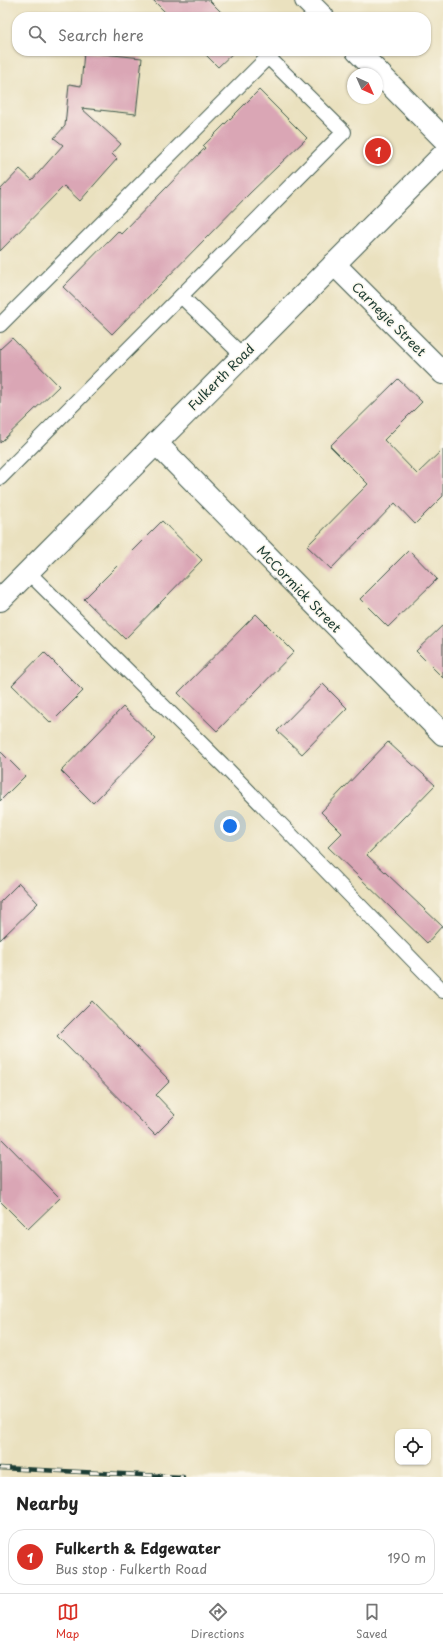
<!DOCTYPE html>
<meta charset="utf-8">
<style>
body{margin:0;font-family:"Playpen Sans",sans-serif;background:#f6f6f6;color:#222}
.controls{position:absolute;right:12px;bottom:12px;display:grid;overflow:hidden;border-radius:8px;box-shadow:0 1px 3px #0004}
.controls button{width:36px;height:36px;display:grid;place-items:center;padding:0;border:0;border-bottom:1px solid #e0e0e0;background:#fff;color:#222;font:20px sans-serif}
.compass{position:absolute;left:347px;top:68px;width:36px;height:36px;border-radius:50%;background:#fff;box-shadow:0 1px 3px #0004;rotate:135deg}
.you{position:absolute;left:230px;top:826px;width:14px;height:14px;margin:-10px;border:3px solid #fff;border-radius:50%;background:#1a73e8;box-shadow:0 0 0 6px #1a73e833}
.badge{display:grid;place-items:center;width:26px;height:26px;border-radius:50%;background:#d93025;color:#fff;font-size:13px;font-weight:700}
.pin{position:absolute;translate:-50% -50%;border:2px solid #fff;box-shadow:0 1px 4px #0006}
.list{margin:0;padding:0;list-style:none}
h2{display:flex;justify-content:space-between;align-items:center;height:52px;margin:0;padding:0 16px;font-size:17px}
h2 small{font-size:13px;font-weight:400;color:#767676}
.list li{display:grid;grid-template-columns:26px 1fr auto;gap:12px;align-items:center;box-sizing:border-box;height:56px;margin:0 8px 8px;padding:0 8px;border:1px solid #e0e0e0;border-radius:16px}
.list b{display:block;font-size:15px;white-space:nowrap}
.list p{margin:0;font-size:13px;white-space:nowrap;color:#767676}
.list em{font-size:13px;font-style:normal;color:#767676}
.icon{flex:none;width:22px;height:22px;fill:none;stroke:currentColor;stroke-width:2;stroke-linecap:round;stroke-linejoin:round}
.map{position:relative;flex:none;width:443px;height:1477px;overflow:hidden}
.search{position:absolute;background:#fff;box-shadow:0 1px 3px #0004;left:12px;right:12px;top:12px;height:44px;display:flex;align-items:center;gap:10px;box-sizing:border-box;padding:0 14px;border-radius:16px;color:#767676;font-size:15px}
.sheet{height:116px;background:#fff}
nav{display:flex;justify-content:space-around;align-items:center;box-sizing:border-box;height:56px;border-top:1px solid #e0e0e0;background:#fff;font-size:11px;color:#767676}
nav a{display:grid;justify-items:center;gap:2px}
nav .on{color:#d93025}
.map>svg:first-child{display:block}
.building{fill:#daa6b5}
.lines{fill:none;stroke-linecap:round;stroke-linejoin:round}
.lane-casing{stroke:#3d5649;stroke-width:16}
.street-casing{stroke:#3d5649;stroke-width:24}
.secondary-casing{stroke:#3d5649;stroke-width:24}
.lane{stroke:#fff;stroke-width:14}
.street{stroke:#fff;stroke-width:22}
.secondary{stroke:#fff;stroke-width:22}
.rail-casing{stroke:#1f3d34;stroke-width:4.5}
.rail{stroke:#fbf7ec;stroke-width:3;stroke-dasharray:9;stroke-linecap:butt}
.labels{text-anchor:middle;stroke-width:3;stroke-linejoin:round;paint-order:stroke}
.street-label{font-size:13px;fill:#1f3d34;stroke:#fbf7ec}
</style>
<div class="map">
<svg width="443" height="1477" viewBox="0 0 443 1477">
<rect width="100%" height="100%" fill="#fbf7ec"/>
<filter id="ink" filterUnits="userSpaceOnUse"><feTurbulence type="fractalNoise" baseFrequency=".025" numOctaves="2"/><feDisplacementMap in="SourceGraphic" scale="8" xChannelSelector="R" yChannelSelector="G"/><feConvolveMatrix kernelMatrix="1 2 1 2 8 2 1 2 1" color-interpolation-filters="sRGB"/></filter>
<filter id="wash" filterUnits="userSpaceOnUse"><feTurbulence type="fractalNoise" baseFrequency=".012" numOctaves="4" result="noise"/><feDisplacementMap in="SourceGraphic" scale="16" xChannelSelector="R" yChannelSelector="G"/><feGaussianBlur stdDeviation="0.9" result="paint"/><feColorMatrix in="noise" values="0 0 0 0 0 0 0 0 0 0 0 0 0 0 0 0 0 1.4 0 .05"/><feComposite in="paint" operator="in"/></filter>
<g filter="url(#wash)">
<rect width="100%" height="100%" fill="#eae1bf"/>
<g id="blocks">
<!-- building -->
<g class="building">
<path d="M 153,0 L 209,0 L 226,17 L 170,17 Z"/>
<path d="M 202,51 L 235,51 L 218,67 Z"/>
<path d="M 84,52 L 142,58 L 136,114 L 81,108 L 121,144 L 112,154 L 117,159 L 80,201 L 64,186 L 0,251 L 0,190 L 20,169 L 32,180 L 63,145 L 54,138 L 65,126 L 69,84 L 81,86 Z"/>
<path d="M 259,90 L 307,138 L 250,193 L 112,334 L 63,287 L 118,231 L 121,234 L 205,148 L 203,146 Z"/>
<path d="M 12,338 L 59,386 L 0,443 L 0,349 Z"/>
<path d="M 398,379 L 422,402 L 384,440 L 417,474 L 443,449 L 443,496 L 415,524 L 395,503 L 331,569 L 307,546 L 368,484 L 330,446 Z"/>
<path d="M 162,521 L 202,560 L 125,639 L 84,599 Z"/>
<path d="M 409,550 L 437,579 L 388,627 L 360,599 Z"/>
<path d="M 256,614 L 294,652 L 217,731 L 178,693 Z"/>
<path d="M 443,625 L 443,678 L 416,651 Z"/>
<path d="M 44,652 L 83,691 L 51,723 L 12,685 Z"/>
<path d="M 323,684 L 347,708 L 302,754 L 277,731 Z"/>
<path d="M 123,707 L 156,739 L 93,803 L 61,771 Z"/>
<path d="M 388,742 L 435,785 L 367,855 L 442,926 L 427,943 L 328,847 L 342,833 L 321,812 Z"/>
<path d="M 0,751 L 25,776 L 0,801 Z"/>
<path d="M 19,883 L 38,903 L 0,940 L 0,902 Z"/>
<path d="M 92,1001 L 170,1081 L 156,1095 L 175,1115 L 155,1135 L 57,1036 Z"/>
<path d="M 0,1137 L 60,1198 L 28,1229 L 0,1201 Z"/>
</g>
</g>
</g>
<g filter="url(#ink)">
<use href="#blocks" fill-opacity="0" stroke="#3d5649" stroke-width="1"/>
<g class="lines">
<!-- lane casing -->
<g class="lane-casing">
<g id="lane">
<path d="M 181,296 L 243,356"/>
<path d="M 0,325 L 268,57"/>
<path d="M 0,478 L 344,132 L 268,57 L 274,51"/>
<path d="M 28,572 L 227,769 L 443,991"/>
</g>
</g>
<!-- street casing -->
<g class="street-casing">
<g id="street">
<path d="M 306,0 L 323,17"/>
<path d="M 357,51 L 443,138"/>
<path d="M 334,264 L 443,373"/>
<path d="M 156,443 L 443,734"/>
</g>
</g>
<!-- secondary casing -->
<g class="secondary-casing">
<path id="secondary" d="M 0,600 L 443,155"/>
</g>
<!-- lane -->
<use href="#lane" class="lane"/>
<!-- street -->
<use href="#street" class="street"/>
<!-- secondary -->
<use href="#secondary" class="secondary"/>
<!-- rail casing -->
<g class="rail-casing">
<path id="rail" d="M 0,1468 L 183,1477"/>
</g>
<!-- rail -->
<use href="#rail" class="rail"/>
</g>
</g>
<g class="labels">
<!-- street labels -->
<g class="street-label">
<text transform="translate(389 319) rotate(45)" y="5">Carnegie Street</text>
<text transform="translate(221 377) rotate(-45)" y="5">Fulkerth Road</text>
<text transform="translate(299 589) rotate(46)" y="5">McCormick Street</text>
</g>
</g>
</svg>
<div class="controls">
<button><svg class="icon" aria-label="locate" viewBox="0 0 24 24"><circle cx="12" cy="12" r="6"/><path d="M12 2v4M12 18v4M2 12h4M18 12h4"/></svg></button>
</div>
<svg class="compass" viewBox="-18 -18 36 36"><path d="M0-13l5 13h-10z" fill="#e53935"/><path d="M0 13l5-13h-10z" fill="#767676"/></svg>
<div class="you"></div>
<div class="pin badge" style="left:378px;top:151px">1</div>
<div class="search"><svg class="icon" aria-label="search" viewBox="0 0 24 24"><circle cx="10" cy="10" r="6"/><path d="M15 15l6 6"/></svg>Search here</div>
</div>
<section class="sheet">
<h2>Nearby<small></small></h2>
<ul class="list">
<li><span class="badge">1</span><div><b>Fulkerth &amp; Edgewater</b><p>Bus stop · Fulkerth Road</p></div><em>190 m</em></li>
</ul>
</section>
<nav>
<a class="on"><svg class="icon" aria-label="map" viewBox="0 0 24 24"><path d="M3 6l6-2 6 2 6-2v14l-6 2-6-2-6 2zM9 4v14M15 6v14"/></svg>Map</a>
<a><svg class="icon" aria-label="directions" viewBox="0 0 24 24"><path d="M12 3l9 9-9 9-9-9zM9 14v-3h6M13 9l2 2-2 2"/></svg>Directions</a>
<a><svg class="icon" aria-label="saved" viewBox="0 0 24 24"><path d="M7 4h10v16l-5-4-5 4z"/></svg>Saved</a>
</nav>
